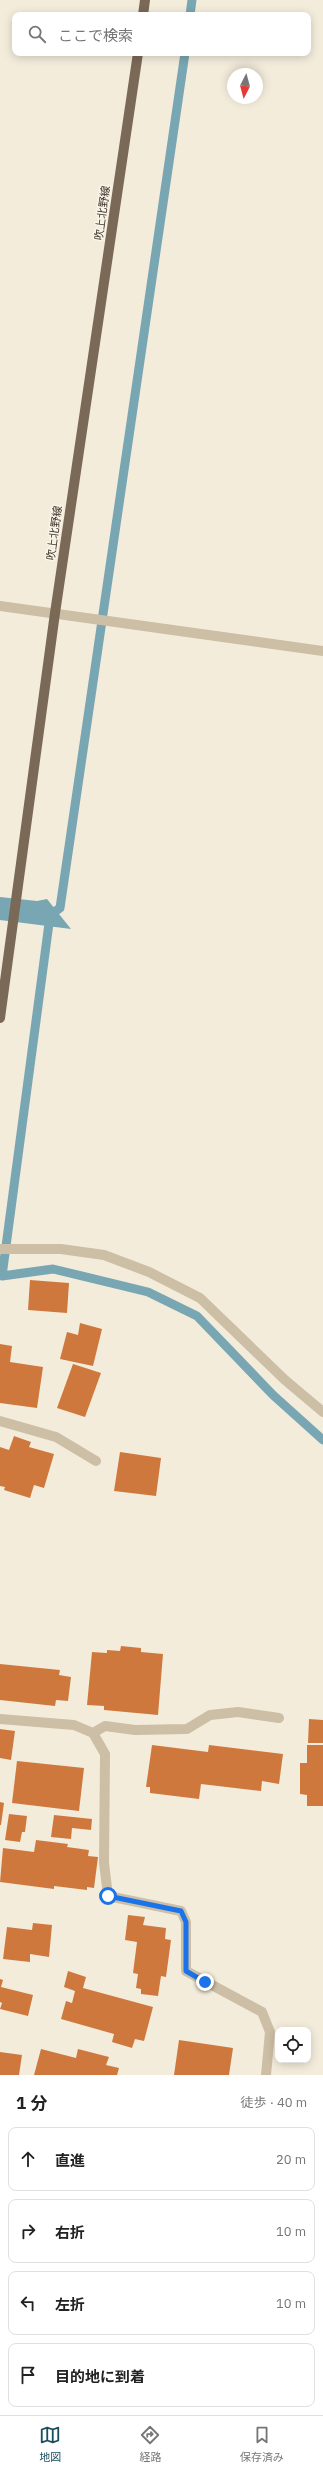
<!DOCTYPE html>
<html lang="ja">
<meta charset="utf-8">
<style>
body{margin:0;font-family:"IBM Plex Sans","Noto Sans JP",sans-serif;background:#f2f2f2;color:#222}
.controls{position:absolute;right:12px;bottom:12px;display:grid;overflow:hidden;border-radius:8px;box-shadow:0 2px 10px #0003}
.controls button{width:36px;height:36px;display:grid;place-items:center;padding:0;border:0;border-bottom:1px solid #e0e0e0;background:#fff;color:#222;font:20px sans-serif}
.compass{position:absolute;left:227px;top:68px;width:36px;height:36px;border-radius:50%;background:#fff;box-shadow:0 2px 10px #0003;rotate:186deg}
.stop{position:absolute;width:12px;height:12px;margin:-9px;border:3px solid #1a73e8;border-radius:50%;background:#fff}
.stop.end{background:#1a73e8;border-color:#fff;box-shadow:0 1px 4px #0008}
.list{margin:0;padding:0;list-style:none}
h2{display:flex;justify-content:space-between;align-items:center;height:52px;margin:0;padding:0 16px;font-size:17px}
h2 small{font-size:13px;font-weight:400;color:#767676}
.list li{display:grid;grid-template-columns:26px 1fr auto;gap:12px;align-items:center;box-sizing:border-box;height:64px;margin:0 8px 8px;padding:0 8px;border:1px solid #e0e0e0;border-radius:8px}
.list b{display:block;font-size:15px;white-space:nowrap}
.list em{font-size:13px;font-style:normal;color:#767676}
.icon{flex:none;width:22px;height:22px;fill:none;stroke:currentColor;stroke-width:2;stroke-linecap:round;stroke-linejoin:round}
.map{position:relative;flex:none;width:323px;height:2075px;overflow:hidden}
.search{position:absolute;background:#fff;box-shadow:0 2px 10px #0003;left:12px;right:12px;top:12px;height:44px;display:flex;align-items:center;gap:10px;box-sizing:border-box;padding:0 14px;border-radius:8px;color:#767676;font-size:15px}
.sheet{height:340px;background:#fff}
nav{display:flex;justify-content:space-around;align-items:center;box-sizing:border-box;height:56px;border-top:1px solid #e0e0e0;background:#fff;font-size:11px;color:#767676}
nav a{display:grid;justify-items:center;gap:2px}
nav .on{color:#1a4e5d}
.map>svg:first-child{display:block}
.water{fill:#78a7b3}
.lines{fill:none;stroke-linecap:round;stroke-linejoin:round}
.stream{stroke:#78a7b3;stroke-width:9}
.building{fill:#cf783e}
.minor{stroke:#cdbea6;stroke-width:10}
.major{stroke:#7b6957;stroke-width:10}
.route{stroke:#1a73e8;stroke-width:5}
.labels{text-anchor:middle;stroke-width:3;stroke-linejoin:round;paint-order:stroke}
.street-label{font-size:11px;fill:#382f27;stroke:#fbf5e8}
</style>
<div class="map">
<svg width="323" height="2075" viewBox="0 0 323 2075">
<rect width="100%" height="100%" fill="#f4ecdb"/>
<!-- water -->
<path class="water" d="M 0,897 L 37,901 L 47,899 L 71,929 L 0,920 Z"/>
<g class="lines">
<!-- stream -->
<g class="stream">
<path d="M 190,15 L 192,0"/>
<path d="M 46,914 L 50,915 L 60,908 L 185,53"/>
<path d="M 50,916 L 2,1276 L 53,1269 L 148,1292 L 197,1316 L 273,1395 L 323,1440"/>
</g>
</g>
<!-- building -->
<g class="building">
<path d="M 30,1280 L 69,1283 L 67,1313 L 28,1310 Z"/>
<path d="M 80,1323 L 102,1329 L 93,1366 L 60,1359 L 67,1332 L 78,1335 Z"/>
<path d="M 0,1344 L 12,1346 L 10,1362 L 43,1367 L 37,1408 L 0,1403 Z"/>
<path d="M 73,1364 L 101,1373 L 85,1417 L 57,1408 Z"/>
<path d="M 14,1436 L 31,1442 L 29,1447 L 54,1454 L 44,1488 L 34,1485 L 30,1498 L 4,1490 L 5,1487 L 0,1486 L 0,1447 L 9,1450 Z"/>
<path d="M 120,1452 L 161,1458 L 156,1496 L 114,1491 Z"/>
<path d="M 121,1646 L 141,1648 L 141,1652 L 163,1654 L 158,1715 L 104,1710 L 104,1706 L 87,1705 L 92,1652 L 107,1653 L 107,1650 L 120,1651 Z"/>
<path d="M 0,1664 L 60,1670 L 59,1675 L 71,1677 L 68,1701 L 56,1700 L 55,1706 L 0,1700 Z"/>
<path d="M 309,1719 L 323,1720 L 323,1743 L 308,1743 Z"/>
<path d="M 0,1729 L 15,1731 L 11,1760 L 0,1758 Z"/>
<path d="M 152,1745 L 208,1752 L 209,1745 L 283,1754 L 279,1784 L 262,1781 L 261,1791 L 201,1784 L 199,1799 L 150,1793 L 150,1787 L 146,1787 Z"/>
<path d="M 307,1745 L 323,1745 L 323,1806 L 307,1806 L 307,1795 L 300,1794 L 300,1763 L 307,1763 Z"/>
<path d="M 17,1761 L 84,1768 L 79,1811 L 12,1803 Z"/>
<path d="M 0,1802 L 4,1803 L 1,1825 L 0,1825 Z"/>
<path d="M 9,1814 L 27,1816 L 25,1832 L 22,1832 L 20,1842 L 5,1840 Z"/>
<path d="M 54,1815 L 92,1819 L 91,1830 L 72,1828 L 71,1839 L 51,1837 Z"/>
<path d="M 36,1840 L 68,1844 L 67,1847 L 89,1850 L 88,1856 L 98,1857 L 94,1888 L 87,1887 L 87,1890 L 54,1886 L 54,1889 L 0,1882 L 3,1848 L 34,1852 Z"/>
<path d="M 128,1915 L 145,1917 L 143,1925 L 166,1928 L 165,1939 L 171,1940 L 166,1977 L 161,1976 L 158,1996 L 141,1994 L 141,1989 L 136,1988 L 138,1974 L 133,1973 L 137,1942 L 125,1940 Z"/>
<path d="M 33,1923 L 52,1925 L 49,1957 L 30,1954 L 30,1962 L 3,1959 L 7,1927 L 32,1930 Z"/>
<path d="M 68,1971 L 86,1977 L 83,1988 L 153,2007 L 144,2041 L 135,2039 L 132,2048 L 112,2042 L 114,2034 L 61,2019 L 66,2001 L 72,2003 L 75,1991 L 64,1987 Z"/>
<path d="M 0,1979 L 3,1980 L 1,1987 L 33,1995 L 28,2016 L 0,2009 L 2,2003 L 0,2002 Z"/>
<path d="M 179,2040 L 233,2048 L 229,2075 L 174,2075 Z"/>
<path d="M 41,2049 L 76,2058 L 78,2049 L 109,2057 L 106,2065 L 119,2068 L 117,2075 L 34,2075 Z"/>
<path d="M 0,2052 L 22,2055 L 19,2075 L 0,2075 Z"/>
</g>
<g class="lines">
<!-- minor -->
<g class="minor">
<path d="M 0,606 L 323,651"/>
<path d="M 0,1249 L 61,1249 L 104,1255 L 149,1272 L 200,1298 L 285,1380 L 323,1412"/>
<path d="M 0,1421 L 56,1437 L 96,1461"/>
<path d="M 0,1719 L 74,1725 L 93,1733 L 105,1754 L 104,1863 L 108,1896 L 181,1911 L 186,1922 L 186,1971 L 262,2012 L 270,2032 L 266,2075"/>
<path d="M 93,1733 L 105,1726 L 135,1730 L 187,1729 L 210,1715 L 238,1712 L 279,1718"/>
</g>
<!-- major -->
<g class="major">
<path d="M 143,15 L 145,0"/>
<path d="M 0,1018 L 55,613 L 138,53"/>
</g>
</g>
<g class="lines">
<!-- route -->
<path class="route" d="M 108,1896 L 181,1911 L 186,1922 L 186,1971 L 205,1982"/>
</g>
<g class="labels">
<!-- street labels -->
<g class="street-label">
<text transform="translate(102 213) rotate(-82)" y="4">吹上北野線</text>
<text transform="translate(54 533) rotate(-82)" y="4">吹上北野線</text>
</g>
</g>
</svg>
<div class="controls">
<button><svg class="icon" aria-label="locate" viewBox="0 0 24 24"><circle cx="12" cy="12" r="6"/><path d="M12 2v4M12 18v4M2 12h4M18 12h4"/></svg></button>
</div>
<svg class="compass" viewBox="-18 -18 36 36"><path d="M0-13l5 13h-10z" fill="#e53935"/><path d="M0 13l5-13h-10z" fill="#767676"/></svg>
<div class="stop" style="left:108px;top:1896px"></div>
<div class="stop end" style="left:205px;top:1982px"></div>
<div class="search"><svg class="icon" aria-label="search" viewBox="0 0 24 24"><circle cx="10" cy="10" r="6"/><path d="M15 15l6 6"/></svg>ここで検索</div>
</div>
<section class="sheet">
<h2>1 分<small>徒歩 · 40 m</small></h2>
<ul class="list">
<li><svg class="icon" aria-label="ahead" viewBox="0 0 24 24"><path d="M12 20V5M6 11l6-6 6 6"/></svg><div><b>直進</b></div><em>20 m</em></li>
<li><svg class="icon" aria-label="right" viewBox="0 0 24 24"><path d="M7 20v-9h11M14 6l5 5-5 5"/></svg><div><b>右折</b></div><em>10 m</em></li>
<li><svg class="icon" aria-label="left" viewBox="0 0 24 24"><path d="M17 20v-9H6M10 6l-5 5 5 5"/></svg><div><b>左折</b></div><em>10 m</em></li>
<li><svg class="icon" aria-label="arrive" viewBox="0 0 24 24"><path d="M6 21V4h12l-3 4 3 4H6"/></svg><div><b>目的地に到着</b></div></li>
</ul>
</section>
<nav>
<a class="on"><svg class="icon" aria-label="map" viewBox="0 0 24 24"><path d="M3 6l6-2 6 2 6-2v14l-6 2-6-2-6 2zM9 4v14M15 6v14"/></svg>地図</a>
<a><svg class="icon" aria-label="directions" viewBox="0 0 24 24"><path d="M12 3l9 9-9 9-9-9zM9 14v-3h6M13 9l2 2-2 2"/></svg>経路</a>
<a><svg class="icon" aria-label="saved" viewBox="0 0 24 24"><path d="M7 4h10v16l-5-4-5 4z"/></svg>保存済み</a>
</nav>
